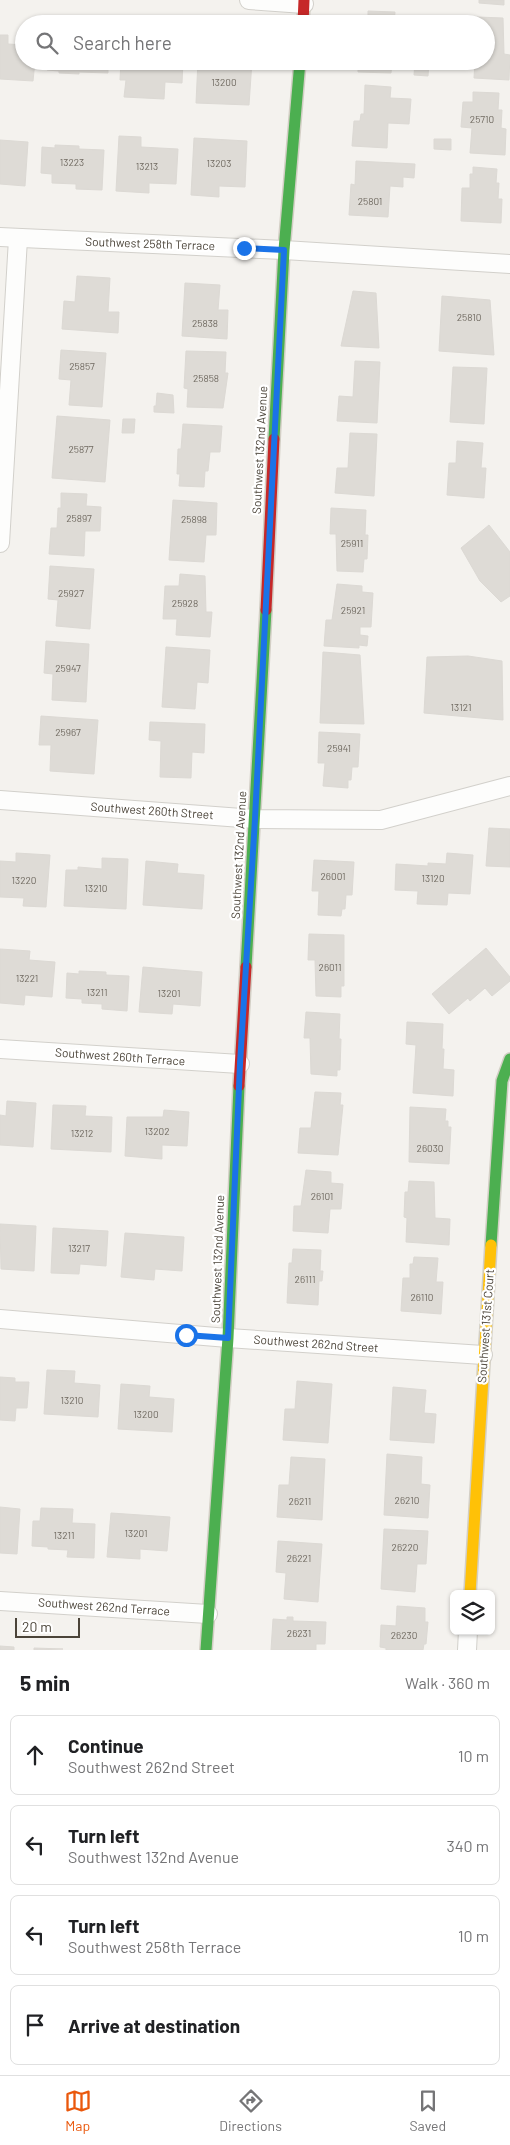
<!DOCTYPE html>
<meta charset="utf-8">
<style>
body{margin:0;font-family:Barlow,sans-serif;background:#f2f2f2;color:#202124}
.controls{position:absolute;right:15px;bottom:15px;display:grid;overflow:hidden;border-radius:8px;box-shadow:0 1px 4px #0004}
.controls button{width:45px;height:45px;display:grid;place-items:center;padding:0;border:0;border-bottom:1px solid #e0e0e0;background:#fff;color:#202124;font:25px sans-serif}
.scale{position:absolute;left:15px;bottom:12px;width:65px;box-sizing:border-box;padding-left:5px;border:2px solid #4b4439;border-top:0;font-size:14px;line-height:18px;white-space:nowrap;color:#4b4439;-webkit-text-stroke:4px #fff;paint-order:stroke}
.stop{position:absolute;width:15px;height:15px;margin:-11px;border:4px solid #1a73e8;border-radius:50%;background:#fff}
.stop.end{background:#1a73e8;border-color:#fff;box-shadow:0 1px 5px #0008}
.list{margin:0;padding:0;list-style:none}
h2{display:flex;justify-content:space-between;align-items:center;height:65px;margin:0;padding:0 20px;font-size:21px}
h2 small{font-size:16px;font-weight:400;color:#757577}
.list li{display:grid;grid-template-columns:32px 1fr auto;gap:15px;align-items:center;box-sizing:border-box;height:80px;margin:0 10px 10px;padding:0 10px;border:1px solid #e0e0e0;border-radius:8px}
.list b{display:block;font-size:19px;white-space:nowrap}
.list p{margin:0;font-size:16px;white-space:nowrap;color:#757577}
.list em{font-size:16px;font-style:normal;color:#757577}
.icon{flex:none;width:28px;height:28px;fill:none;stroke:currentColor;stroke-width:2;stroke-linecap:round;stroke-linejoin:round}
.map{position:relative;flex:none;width:510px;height:1650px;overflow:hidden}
.search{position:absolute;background:#fff;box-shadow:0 1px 4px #0004;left:15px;right:15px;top:15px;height:55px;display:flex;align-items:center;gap:12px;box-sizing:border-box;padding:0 18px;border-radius:28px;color:#757577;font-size:19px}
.sheet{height:425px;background:#fff}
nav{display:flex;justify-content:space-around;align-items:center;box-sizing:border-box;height:70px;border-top:1px solid #e0e0e0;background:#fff;font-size:14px;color:#757577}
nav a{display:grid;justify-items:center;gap:2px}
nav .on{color:#ea580c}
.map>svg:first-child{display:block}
.building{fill:#dedbd6;stroke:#dcd9d4}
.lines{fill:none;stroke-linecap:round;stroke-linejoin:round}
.street-casing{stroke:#d2d0cb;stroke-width:20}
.fast-casing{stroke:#d3cfc5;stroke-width:14}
.slow-casing{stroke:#d3cfc5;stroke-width:14}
.jam-casing{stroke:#d3cfc5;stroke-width:14}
.street{stroke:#fdfdfc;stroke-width:18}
.fast{stroke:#4caf50;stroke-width:11}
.slow{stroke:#ffc107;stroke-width:11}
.jam{stroke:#c62828;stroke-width:11}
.route{stroke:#1a73e8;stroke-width:6}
.labels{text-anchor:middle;stroke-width:4.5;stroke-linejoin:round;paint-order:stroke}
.number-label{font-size:10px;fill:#706a61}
.street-label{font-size:12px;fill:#4b4439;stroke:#fff}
</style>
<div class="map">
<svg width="510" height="1650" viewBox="0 0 510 1650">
<rect width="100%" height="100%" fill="#f4f2ee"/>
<!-- building -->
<g class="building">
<path d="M 479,0 L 504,0 L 504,5 L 479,3 Z"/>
<path d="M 368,11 L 395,12 L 394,23 L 397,24 L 368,24 Z"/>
<path d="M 477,17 L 503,18 L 504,54 L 510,55 L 509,80 L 474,78 L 475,61 L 486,61 L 486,24 L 477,24 Z"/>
<path d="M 0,35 L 8,35 L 8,44 L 24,45 L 24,61 L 35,61 L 33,81 L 0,79 Z"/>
<path d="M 47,61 L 108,61 L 108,73 L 79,72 L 79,74 L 59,73 L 59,71 L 47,70 Z"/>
<path d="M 121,61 L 183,61 L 182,83 L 165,82 L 164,99 L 124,97 L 126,80 L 120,80 Z"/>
<path d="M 198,61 L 252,61 L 249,105 L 196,103 Z"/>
<path d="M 358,61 L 392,61 L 391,73 L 358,72 Z"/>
<path d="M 415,62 L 429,62 L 428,76 L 414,75 Z"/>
<path d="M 365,85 L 391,87 L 390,98 L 411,99 L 409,124 L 388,123 L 387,148 L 352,146 L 354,121 L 360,121 L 361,114 L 364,114 Z"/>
<path d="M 473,92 L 499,93 L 498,110 L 502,110 L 501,128 L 506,129 L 505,155 L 470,153 L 472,128 L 461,127 L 463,102 L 473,102 Z"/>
<path d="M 119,136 L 141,137 L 141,147 L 178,149 L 176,184 L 149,183 L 149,193 L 116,191 Z"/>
<path d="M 194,138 L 247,141 L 245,187 L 219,186 L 219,197 L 191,195 Z"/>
<path d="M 434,139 L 451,139 L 451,150 L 434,149 Z"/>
<path d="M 0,140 L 28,142 L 25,186 L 0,184 Z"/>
<path d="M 55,145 L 79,146 L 79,149 L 104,150 L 102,190 L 76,189 L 76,184 L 52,183 L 52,174 L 41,173 L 42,147 L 55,148 Z"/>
<path d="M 356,161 L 415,164 L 414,178 L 403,177 L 403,187 L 390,186 L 388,217 L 349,215 L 351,184 L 355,185 Z"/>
<path d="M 473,167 L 497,169 L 496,183 L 499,183 L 498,199 L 502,199 L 501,223 L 461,221 L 462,188 L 470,188 L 470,174 L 473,174 Z"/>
<path d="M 77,276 L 110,278 L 108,312 L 119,312 L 118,333 L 62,329 L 64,301 L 75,302 Z"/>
<path d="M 185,283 L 220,285 L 218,310 L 228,310 L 227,339 L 182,336 Z"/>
<path d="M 353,291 L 376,293 L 379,348 L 341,346 Z"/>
<path d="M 442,296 L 490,300 L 494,355 L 439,351 Z"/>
<path d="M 61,350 L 106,353 L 102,407 L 69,405 L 71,380 L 59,379 Z"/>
<path d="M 186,351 L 226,352 L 225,373 L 228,373 L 223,408 L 187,407 L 188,389 L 184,388 Z"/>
<path d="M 355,361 L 380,362 L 377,423 L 337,421 L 339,396 L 353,397 Z"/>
<path d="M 453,367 L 487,368 L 484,424 L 450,422 Z"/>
<path d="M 157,393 L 173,395 L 174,413 L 154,412 L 154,406 L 156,406 Z"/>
<path d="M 57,416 L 110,420 L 105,482 L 52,478 Z"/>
<path d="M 123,419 L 135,419 L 134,433 L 122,433 Z"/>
<path d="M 183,424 L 222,426 L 220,452 L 210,452 L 208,471 L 205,471 L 204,487 L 179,486 L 180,474 L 177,474 L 178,449 L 181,449 Z"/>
<path d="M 350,433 L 377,434 L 374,496 L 335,493 L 337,468 L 348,468 Z"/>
<path d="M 457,441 L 483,443 L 481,468 L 486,468 L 484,498 L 447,495 L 449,463 L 456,463 Z"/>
<path d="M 61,493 L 87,494 L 86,506 L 101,507 L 100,531 L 85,531 L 84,556 L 49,554 L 51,528 L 57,528 L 58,508 L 61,508 Z"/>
<path d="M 173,500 L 217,503 L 216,535 L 206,535 L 204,562 L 169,560 Z"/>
<path d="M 331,508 L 366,510 L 365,535 L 368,535 L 367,559 L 364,559 L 363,572 L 337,571 L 336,534 L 330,534 Z"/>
<path d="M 489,525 L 510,552 L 510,596 L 501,602 L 480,581 L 461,548 Z"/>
<path d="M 50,566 L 94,569 L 90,629 L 56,626 L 58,600 L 48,599 Z"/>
<path d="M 180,574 L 205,576 L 206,612 L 212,612 L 210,637 L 176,635 L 177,619 L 163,619 L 165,586 L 179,586 Z"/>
<path d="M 337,584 L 362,586 L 362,592 L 373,593 L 371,627 L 360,627 L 360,635 L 368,636 L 367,646 L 359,645 L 359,648 L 324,646 L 326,620 L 332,620 Z"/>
<path d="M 46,641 L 89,644 L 86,702 L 52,700 L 53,674 L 44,673 Z"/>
<path d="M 166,647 L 210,650 L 208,683 L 197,682 L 195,709 L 162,707 Z"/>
<path d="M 323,652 L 360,655 L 364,724 L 320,723 Z"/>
<path d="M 468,656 L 502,661 L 503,720 L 424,713 L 427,657 Z"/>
<path d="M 41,716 L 98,720 L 94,774 L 50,771 L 51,745 L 39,745 Z"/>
<path d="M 150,722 L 205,724 L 204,753 L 192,752 L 191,778 L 160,777 L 161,741 L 149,740 Z"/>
<path d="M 319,732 L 360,734 L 358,767 L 352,767 L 351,780 L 348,780 L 348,788 L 323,786 L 325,763 L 318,763 Z"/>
<path d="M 489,828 L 510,829 L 510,867 L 486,866 Z"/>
<path d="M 16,853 L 50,855 L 46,907 L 23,906 L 24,898 L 0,897 L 0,861 L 16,862 Z"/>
<path d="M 447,853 L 473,855 L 470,894 L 448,893 L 447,905 L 417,904 L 418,891 L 395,890 L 396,864 L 428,866 L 428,863 L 446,864 Z"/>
<path d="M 102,858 L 128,859 L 126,909 L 64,906 L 66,870 L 78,870 L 78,867 L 102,869 Z"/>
<path d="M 314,860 L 354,862 L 352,895 L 346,895 L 345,909 L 342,909 L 341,916 L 318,915 L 319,891 L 312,891 Z"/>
<path d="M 146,861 L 178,864 L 177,873 L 204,875 L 202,909 L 143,905 Z"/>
<path d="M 309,934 L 344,935 L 344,986 L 341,986 L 341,997 L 316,996 L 315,960 L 308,960 Z"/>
<path d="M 486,948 L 510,977 L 510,981 L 492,996 L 485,988 L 470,1001 L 468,998 L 449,1014 L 432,994 Z"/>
<path d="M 0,949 L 30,951 L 29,960 L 55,962 L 52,997 L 25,995 L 24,1005 L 0,1003 Z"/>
<path d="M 143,967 L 202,972 L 200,1006 L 173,1004 L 172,1014 L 139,1012 Z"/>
<path d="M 79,971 L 106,972 L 106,975 L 129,976 L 127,1011 L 102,1009 L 102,1004 L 82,1003 L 82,999 L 66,998 L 67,973 L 79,974 Z"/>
<path d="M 306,1012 L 340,1014 L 339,1039 L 341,1039 L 340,1070 L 337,1070 L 337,1076 L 311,1074 L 310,1038 L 304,1038 Z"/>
<path d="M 407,1022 L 443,1024 L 442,1049 L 444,1049 L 443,1069 L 454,1070 L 453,1096 L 413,1093 L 416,1045 L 406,1044 Z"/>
<path d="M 315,1092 L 341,1093 L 340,1105 L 343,1105 L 338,1155 L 298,1153 L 300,1128 L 311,1128 Z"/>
<path d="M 7,1101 L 36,1103 L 33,1147 L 0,1145 L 0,1115 L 6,1116 Z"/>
<path d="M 53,1105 L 86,1106 L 85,1116 L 112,1117 L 111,1152 L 51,1149 Z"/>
<path d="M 410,1107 L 446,1109 L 445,1121 L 448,1121 L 448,1127 L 451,1127 L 449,1164 L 409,1162 Z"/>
<path d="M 164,1110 L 189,1112 L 187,1146 L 162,1145 L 162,1159 L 125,1156 L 127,1117 L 163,1117 Z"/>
<path d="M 306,1170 L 331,1172 L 331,1183 L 343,1184 L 341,1209 L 330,1209 L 328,1233 L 293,1231 L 294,1206 L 301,1206 Z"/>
<path d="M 409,1181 L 434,1182 L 435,1218 L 450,1219 L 449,1245 L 406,1242 L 407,1218 L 404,1217 L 405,1192 L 408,1192 Z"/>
<path d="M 0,1224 L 36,1226 L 34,1271 L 1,1269 Z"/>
<path d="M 53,1228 L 108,1231 L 106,1266 L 80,1264 L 79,1274 L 51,1273 Z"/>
<path d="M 125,1233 L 184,1237 L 182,1271 L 155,1269 L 154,1280 L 121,1277 Z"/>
<path d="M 293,1249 L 321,1250 L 320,1271 L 323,1271 L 322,1281 L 319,1281 L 318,1305 L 287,1303 L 289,1263 L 292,1263 Z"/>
<path d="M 414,1257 L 438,1258 L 436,1282 L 443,1282 L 441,1314 L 401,1311 L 403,1278 L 410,1278 L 410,1264 L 413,1264 Z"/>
<path d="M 47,1370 L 75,1371 L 74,1383 L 100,1385 L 98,1417 L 44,1414 Z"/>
<path d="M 0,1377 L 15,1378 L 15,1382 L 29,1382 L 27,1408 L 16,1408 L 15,1421 L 0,1420 Z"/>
<path d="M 297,1381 L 332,1384 L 328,1443 L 283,1440 L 285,1409 L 295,1409 Z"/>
<path d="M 121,1384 L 150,1386 L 149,1397 L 174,1399 L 172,1432 L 118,1429 Z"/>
<path d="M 393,1387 L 426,1390 L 424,1413 L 436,1414 L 434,1443 L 390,1440 Z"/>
<path d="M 387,1454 L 422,1457 L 421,1484 L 430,1485 L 428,1518 L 384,1515 Z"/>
<path d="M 291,1457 L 325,1459 L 322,1520 L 277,1517 L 279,1485 L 289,1485 Z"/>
<path d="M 0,1507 L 20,1509 L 17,1554 L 0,1553 Z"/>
<path d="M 41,1508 L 73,1509 L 72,1523 L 95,1524 L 94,1558 L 67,1557 L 68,1550 L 48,1549 L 48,1547 L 32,1546 L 33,1521 L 40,1521 Z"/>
<path d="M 111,1513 L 170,1517 L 167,1551 L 140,1549 L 140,1559 L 107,1557 Z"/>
<path d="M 384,1529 L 428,1531 L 426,1564 L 417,1564 L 415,1592 L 381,1589 Z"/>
<path d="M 278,1541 L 322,1544 L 318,1602 L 284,1599 L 286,1573 L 276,1572 Z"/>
<path d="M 397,1606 L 425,1608 L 425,1622 L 428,1622 L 426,1644 L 424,1644 L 423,1650 L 386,1650 L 386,1648 L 380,1647 L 381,1625 L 396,1626 Z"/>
<path d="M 287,1617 L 293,1617 L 293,1621 L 326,1622 L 325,1644 L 316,1644 L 316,1650 L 271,1650 L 273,1619 L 287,1620 Z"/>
<path d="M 0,1646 L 14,1647 L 14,1650 L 0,1650 Z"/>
<path d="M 34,1648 L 63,1649 L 34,1650 Z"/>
</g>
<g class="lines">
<!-- street casing -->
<g class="street-casing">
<g id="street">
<path d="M 249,0 L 304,4"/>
<path d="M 0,237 L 284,250 L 510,264"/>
<path d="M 0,543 L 18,239"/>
<path d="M 0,800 L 255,819 L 381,820 L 510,786"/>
<path d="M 0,1049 L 240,1064"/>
<path d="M 0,1319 L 228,1338 L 483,1355"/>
<path d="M 0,1601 L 208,1614"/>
<path d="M 467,1650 L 468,1631"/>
</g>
</g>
<!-- fast casing -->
<g class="fast-casing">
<g id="fast">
<path d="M 274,439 L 284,250 L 300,61"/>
<path d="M 246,967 L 266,610"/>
<path d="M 491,1245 L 502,1081 L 510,1059"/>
<path d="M 206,1650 L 228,1338 L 239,1086"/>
</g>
</g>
<!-- slow casing -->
<g class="slow-casing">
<path id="slow" d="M 470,1594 L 491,1245"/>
</g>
<!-- jam casing -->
<g class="jam-casing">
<g id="jam">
<path d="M 303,24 L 304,0"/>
<path d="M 266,610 L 274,439"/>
<path d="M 239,1086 L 246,967"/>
</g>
</g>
<!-- street -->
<use href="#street" class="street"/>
<!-- fast -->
<use href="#fast" class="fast"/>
<!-- slow -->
<use href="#slow" class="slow"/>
<!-- jam -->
<use href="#jam" class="jam"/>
</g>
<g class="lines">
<!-- route -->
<path class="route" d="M 186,1335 L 228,1338 L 240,1064 L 255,819 L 284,250 L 244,248"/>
</g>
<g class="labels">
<!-- number labels -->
<g class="number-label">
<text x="224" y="86">13200</text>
<text x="482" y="123">25710</text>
<text x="72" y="166">13223</text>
<text x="219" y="167">13203</text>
<text x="147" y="170">13213</text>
<text x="370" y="205">25801</text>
<text x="469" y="321">25810</text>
<text x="205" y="327">25838</text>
<text x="82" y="370">25857</text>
<text x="206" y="382">25858</text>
<text x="81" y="453">25877</text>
<text x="79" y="522">25897</text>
<text x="194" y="523">25898</text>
<text x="352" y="547">25911</text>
<text x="71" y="597">25927</text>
<text x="185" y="607">25928</text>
<text x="353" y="614">25921</text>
<text x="68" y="672">25947</text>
<text x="461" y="711">13121</text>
<text x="68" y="736">25967</text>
<text x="339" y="752">25941</text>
<text x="333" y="880">26001</text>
<text x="433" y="882">13120</text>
<text x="24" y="884">13220</text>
<text x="96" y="892">13210</text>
<text x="330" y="971">26011</text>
<text x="27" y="982">13221</text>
<text x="97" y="996">13211</text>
<text x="169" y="997">13201</text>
<text x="157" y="1135">13202</text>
<text x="82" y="1137">13212</text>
<text x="430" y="1152">26030</text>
<text x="322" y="1200">26101</text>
<text x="79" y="1252">13217</text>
<text x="305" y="1283">26111</text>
<text x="422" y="1301">26110</text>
<text x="72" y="1404">13210</text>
<text x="146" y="1418">13200</text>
<text x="407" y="1504">26210</text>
<text x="300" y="1505">26211</text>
<text x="136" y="1537">13201</text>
<text x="64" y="1539">13211</text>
<text x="405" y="1551">26220</text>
<text x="299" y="1562">26221</text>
<text x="299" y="1637">26231</text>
<text x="404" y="1639">26230</text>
</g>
<!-- street labels -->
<g class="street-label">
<text transform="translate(150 244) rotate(2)" y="4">Southwest 258th Terrace</text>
<text transform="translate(260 450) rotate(-87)" y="4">Southwest 132nd Avenue</text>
<text transform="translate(152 811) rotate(4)" y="4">Southwest 260th Street</text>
<text transform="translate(239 855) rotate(-87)" y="4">Southwest 132nd Avenue</text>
<text transform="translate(120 1057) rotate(4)" y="4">Southwest 260th Terrace</text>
<text transform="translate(218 1259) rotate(-88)" y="4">Southwest 132nd Avenue</text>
<text transform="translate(486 1326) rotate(-86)" y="4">Southwest 131st Court</text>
<text transform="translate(316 1344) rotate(4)" y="4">Southwest 262nd Street</text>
<text transform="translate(104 1607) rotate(4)" y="4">Southwest 262nd Terrace</text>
</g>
</g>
</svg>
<div class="controls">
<button><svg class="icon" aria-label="layers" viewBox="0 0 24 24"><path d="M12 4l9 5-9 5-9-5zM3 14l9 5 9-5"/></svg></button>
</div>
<div class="scale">20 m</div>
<div class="stop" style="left:186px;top:1335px"></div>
<div class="stop end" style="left:244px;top:248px"></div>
<div class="search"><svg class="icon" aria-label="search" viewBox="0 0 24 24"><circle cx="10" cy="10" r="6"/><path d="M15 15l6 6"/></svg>Search here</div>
</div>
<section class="sheet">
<h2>5 min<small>Walk · 360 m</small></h2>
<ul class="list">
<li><svg class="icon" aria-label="ahead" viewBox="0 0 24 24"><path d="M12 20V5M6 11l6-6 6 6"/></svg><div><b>Continue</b><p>Southwest 262nd Street</p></div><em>10 m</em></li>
<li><svg class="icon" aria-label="left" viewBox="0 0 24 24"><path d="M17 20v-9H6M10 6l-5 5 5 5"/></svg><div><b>Turn left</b><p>Southwest 132nd Avenue</p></div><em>340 m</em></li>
<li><svg class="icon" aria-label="left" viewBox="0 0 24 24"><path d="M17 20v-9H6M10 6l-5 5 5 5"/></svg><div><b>Turn left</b><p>Southwest 258th Terrace</p></div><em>10 m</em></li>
<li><svg class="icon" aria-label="arrive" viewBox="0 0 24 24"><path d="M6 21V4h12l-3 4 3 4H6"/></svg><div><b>Arrive at destination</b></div></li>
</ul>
</section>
<nav>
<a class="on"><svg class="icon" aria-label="map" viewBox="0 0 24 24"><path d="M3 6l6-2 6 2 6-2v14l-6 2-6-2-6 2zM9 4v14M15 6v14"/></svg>Map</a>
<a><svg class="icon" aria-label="directions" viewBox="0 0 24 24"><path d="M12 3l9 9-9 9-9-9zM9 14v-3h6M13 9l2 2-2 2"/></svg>Directions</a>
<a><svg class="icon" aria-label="saved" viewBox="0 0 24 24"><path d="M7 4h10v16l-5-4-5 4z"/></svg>Saved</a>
</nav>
